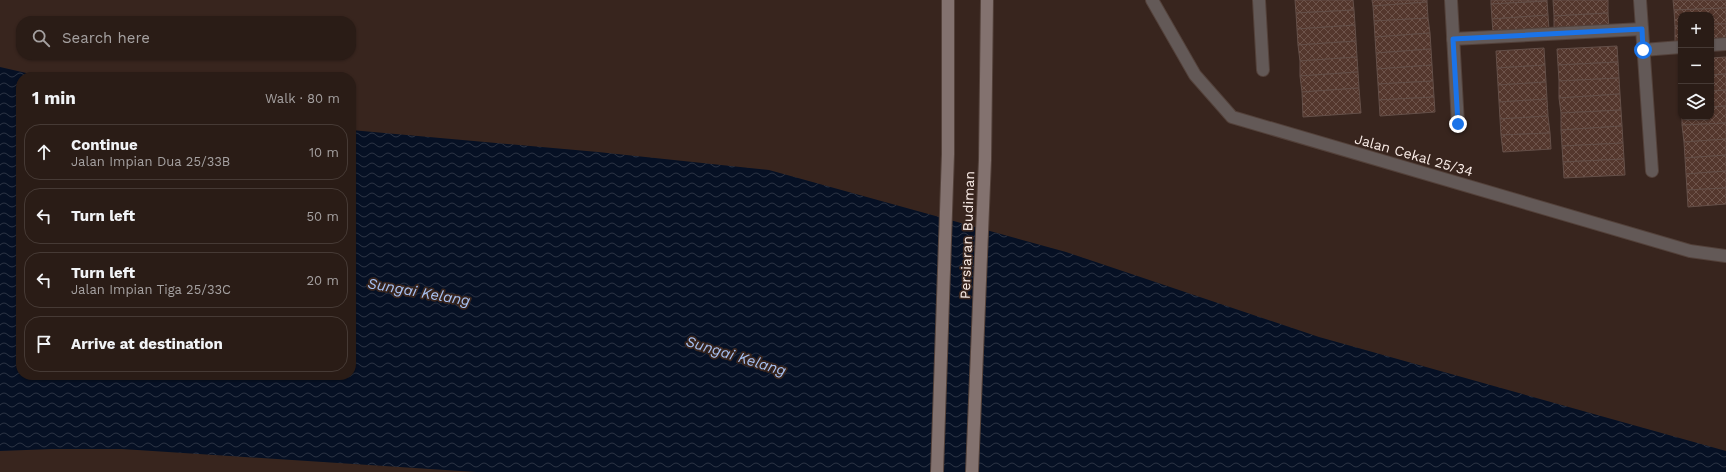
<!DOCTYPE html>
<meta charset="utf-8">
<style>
body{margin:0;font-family:"Work Sans",sans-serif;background:#32251f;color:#f1f3f6}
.controls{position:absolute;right:12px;top:12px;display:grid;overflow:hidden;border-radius:8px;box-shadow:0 1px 3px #0004}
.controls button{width:36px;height:36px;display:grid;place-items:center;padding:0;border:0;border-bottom:1px solid #463a35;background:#2a1c16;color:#f1f3f6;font:20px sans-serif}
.stop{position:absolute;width:12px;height:12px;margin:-9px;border:3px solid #1a73e8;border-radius:50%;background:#fff}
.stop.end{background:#1a73e8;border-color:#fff;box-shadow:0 1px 4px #0008}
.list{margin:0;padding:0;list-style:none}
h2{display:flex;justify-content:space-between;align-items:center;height:52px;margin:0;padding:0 16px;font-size:17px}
h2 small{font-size:13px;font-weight:400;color:#a5a1a1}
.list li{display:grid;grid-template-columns:26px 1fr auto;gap:12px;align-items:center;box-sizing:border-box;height:56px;margin:0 8px 8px;padding:0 8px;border:1px solid #463a35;border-radius:16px}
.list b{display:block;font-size:15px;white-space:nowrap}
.list p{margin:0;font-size:13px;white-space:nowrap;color:#a5a1a1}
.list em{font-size:13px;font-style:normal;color:#a5a1a1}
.icon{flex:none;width:22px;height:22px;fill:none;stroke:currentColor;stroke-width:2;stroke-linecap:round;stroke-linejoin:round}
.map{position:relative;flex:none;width:1726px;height:472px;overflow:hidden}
.search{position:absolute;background:#2a1c16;box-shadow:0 1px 3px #0004;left:16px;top:16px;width:340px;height:44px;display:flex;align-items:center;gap:10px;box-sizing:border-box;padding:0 14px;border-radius:16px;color:#a5a1a1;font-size:15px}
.panel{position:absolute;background:#2a1c16;box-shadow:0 1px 3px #0004;left:16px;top:72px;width:340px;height:308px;border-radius:16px}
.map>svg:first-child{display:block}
.water{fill:url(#water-waves)}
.building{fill:url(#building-cross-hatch);stroke:#644f48}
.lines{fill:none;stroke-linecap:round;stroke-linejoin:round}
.lane-casing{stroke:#53413a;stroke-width:14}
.street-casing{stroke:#53413a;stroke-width:14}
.secondary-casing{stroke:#53413a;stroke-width:14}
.lane{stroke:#635957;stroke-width:12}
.street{stroke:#635957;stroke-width:12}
.secondary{stroke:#83726f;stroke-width:12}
.route{stroke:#1a73e8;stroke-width:5}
.labels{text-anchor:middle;stroke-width:3.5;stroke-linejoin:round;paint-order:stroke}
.street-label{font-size:14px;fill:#fbeee9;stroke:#38251e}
.water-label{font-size:15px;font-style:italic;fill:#a7c1f2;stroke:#38251e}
</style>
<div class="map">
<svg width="1726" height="472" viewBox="0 0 1726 472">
<defs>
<pattern id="water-waves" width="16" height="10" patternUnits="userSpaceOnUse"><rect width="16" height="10" fill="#061024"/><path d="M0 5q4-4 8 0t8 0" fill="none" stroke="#2b3344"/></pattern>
<pattern id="building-cross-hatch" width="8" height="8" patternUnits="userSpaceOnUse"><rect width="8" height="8" fill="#54372d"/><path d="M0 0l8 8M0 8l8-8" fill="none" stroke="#6e544b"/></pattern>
</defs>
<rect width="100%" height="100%" fill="#38251e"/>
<!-- water -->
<path class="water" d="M 0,67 L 44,77 L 21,77 L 21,375 L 351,375 L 351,130 L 598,152 L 769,170 L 1066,252 L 1319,337 L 1726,451 L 1726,472 L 476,472 L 122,449 L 52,449 L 0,451 Z"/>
<!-- building -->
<g class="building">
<path d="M 1295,0 L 1353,0 L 1354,10 L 1296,13 Z"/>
<path d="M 1372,0 L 1427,0 L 1427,2 L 1373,6 Z"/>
<path d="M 1491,0 L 1547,0 L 1547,1 L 1491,4 Z"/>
<path d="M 1553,0 L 1608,0 L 1608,13 L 1554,16 Z"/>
<path d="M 1673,0 L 1726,0 L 1726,8 L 1674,10 Z"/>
<path d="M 1547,1 L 1548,15 L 1492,19 L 1491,4 Z"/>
<path d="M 1427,2 L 1428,18 L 1374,21 L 1373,6 Z"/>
<path d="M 1726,8 L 1726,24 L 1711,24 L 1711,15 L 1681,15 L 1681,26 L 1675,26 L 1674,10 Z"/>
<path d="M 1354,10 L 1355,25 L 1297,29 L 1296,13 Z"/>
<path d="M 1608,13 L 1609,29 L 1554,31 L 1554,16 Z"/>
<path d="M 1548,15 L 1549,30 L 1493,33 L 1492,19 Z"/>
<path d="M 1428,18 L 1430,33 L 1375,37 L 1374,21 Z"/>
<path d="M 1711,24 L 1726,24 L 1726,40 L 1711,41 Z"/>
<path d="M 1355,25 L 1356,41 L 1298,45 L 1297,29 Z"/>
<rect x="1675" y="26" width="6" height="16"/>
<path d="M 1430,33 L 1431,49 L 1376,53 L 1375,37 Z"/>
<path d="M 1356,41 L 1357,57 L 1300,61 L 1298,45 Z"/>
<path d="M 1617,46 L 1618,62 L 1558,65 L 1557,49 Z"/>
<path d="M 1544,48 L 1545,65 L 1497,68 L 1496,51 Z"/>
<path d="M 1431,49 L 1432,65 L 1377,69 L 1376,53 Z"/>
<path d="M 1357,57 L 1358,72 L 1300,76 L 1300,61 Z"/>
<path d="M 1726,57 L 1726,74 L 1711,75 L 1711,58 Z"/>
<path d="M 1618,62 L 1619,78 L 1559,81 L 1558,65 Z"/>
<path d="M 1432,65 L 1433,81 L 1378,84 L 1377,69 Z"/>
<path d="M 1545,65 L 1546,82 L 1498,85 L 1497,68 Z"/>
<path d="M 1358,72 L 1359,88 L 1302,92 L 1300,76 Z"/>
<path d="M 1726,74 L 1726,90 L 1711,91 L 1711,75 Z"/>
<path d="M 1619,78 L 1620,94 L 1559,98 L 1559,81 Z"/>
<path d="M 1433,81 L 1434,97 L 1379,100 L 1378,84 Z"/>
<path d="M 1546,82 L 1547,99 L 1499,102 L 1498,85 Z"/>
<path d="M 1359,88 L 1361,113 L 1303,117 L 1302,92 Z"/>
<path d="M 1726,90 L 1726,106 L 1711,107 L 1711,91 Z"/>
<path d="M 1620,94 L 1621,110 L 1561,113 L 1559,98 Z"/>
<path d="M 1434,97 L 1435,112 L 1380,116 L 1379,100 Z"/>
<path d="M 1547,99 L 1548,116 L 1500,119 L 1499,102 Z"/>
<path d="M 1726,106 L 1726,123 L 1682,125 L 1682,117 L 1711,117 L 1711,107 Z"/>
<path d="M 1621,110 L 1622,126 L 1561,130 L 1561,113 Z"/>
<path d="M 1548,116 L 1550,133 L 1501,135 L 1500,119 Z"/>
<path d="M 1726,123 L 1726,139 L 1684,142 L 1682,125 Z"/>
<path d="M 1622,126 L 1623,143 L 1562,146 L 1561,130 Z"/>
<path d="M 1550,133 L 1551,149 L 1503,152 L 1501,135 Z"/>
<path d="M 1726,139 L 1726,155 L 1685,158 L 1684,142 Z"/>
<path d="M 1623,143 L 1624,159 L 1563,162 L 1562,146 Z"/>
<path d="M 1726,155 L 1726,171 L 1686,174 L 1685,158 Z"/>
<path d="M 1624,159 L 1625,175 L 1564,178 L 1563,162 Z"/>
<path d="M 1726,171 L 1726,188 L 1687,190 L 1686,174 Z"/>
<path d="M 1726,188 L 1726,204 L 1688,207 L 1687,190 Z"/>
</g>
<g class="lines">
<!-- lane casing -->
<g class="lane-casing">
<g id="lane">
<path d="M 1453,39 L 1642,29"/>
<path d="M 1711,45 L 1726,44"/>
<path d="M 1643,50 L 1681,47"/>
</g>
</g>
<!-- street casing -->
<g class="street-casing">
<g id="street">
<path d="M 1152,0 L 1195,75 L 1232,117 L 1690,251 L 1726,256"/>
<path d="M 1259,0 L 1263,70"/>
<path d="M 1451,0 L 1458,124"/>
<path d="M 1640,0 L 1652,171"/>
</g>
</g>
<!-- secondary casing -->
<g class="secondary-casing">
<g id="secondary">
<path d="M 937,472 L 948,154 L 948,0"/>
<path d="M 972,472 L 985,160 L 987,0"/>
</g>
</g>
<!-- lane -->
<use href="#lane" class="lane"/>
<!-- street -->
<use href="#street" class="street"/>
<!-- secondary -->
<use href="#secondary" class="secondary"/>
</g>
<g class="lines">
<!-- route -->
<path class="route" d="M 1458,124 L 1453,39 L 1642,29 L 1643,50"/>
</g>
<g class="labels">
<!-- street labels -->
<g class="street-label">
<text transform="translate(1414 155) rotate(16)" y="5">Jalan Cekal 25/34</text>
<text transform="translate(967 235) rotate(-88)" y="5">Persiaran Budiman</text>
</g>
<!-- water labels -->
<g class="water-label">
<text transform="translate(419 292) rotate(10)" y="5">Sungai Kelang</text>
<text transform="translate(736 356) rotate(17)" y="5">Sungai Kelang</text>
</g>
</g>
</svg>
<div class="controls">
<button>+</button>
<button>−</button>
<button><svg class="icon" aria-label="layers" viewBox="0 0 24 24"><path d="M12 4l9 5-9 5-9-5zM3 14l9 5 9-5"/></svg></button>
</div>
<div class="stop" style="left:1643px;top:50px"></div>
<div class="stop end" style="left:1458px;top:124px"></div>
<div class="search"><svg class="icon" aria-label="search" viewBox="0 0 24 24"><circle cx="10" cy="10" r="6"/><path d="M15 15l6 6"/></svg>Search here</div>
<section class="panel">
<h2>1 min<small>Walk · 80 m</small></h2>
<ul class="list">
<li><svg class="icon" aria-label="ahead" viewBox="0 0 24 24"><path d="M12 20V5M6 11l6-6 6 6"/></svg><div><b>Continue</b><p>Jalan Impian Dua 25/33B</p></div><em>10 m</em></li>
<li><svg class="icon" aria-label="left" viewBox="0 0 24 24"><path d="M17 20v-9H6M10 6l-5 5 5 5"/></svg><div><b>Turn left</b></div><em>50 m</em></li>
<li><svg class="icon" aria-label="left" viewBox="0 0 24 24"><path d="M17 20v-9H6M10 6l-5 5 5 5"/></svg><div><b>Turn left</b><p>Jalan Impian Tiga 25/33C</p></div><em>20 m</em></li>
<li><svg class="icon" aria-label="arrive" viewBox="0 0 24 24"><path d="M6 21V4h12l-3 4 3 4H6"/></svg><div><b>Arrive at destination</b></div></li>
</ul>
</section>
</div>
